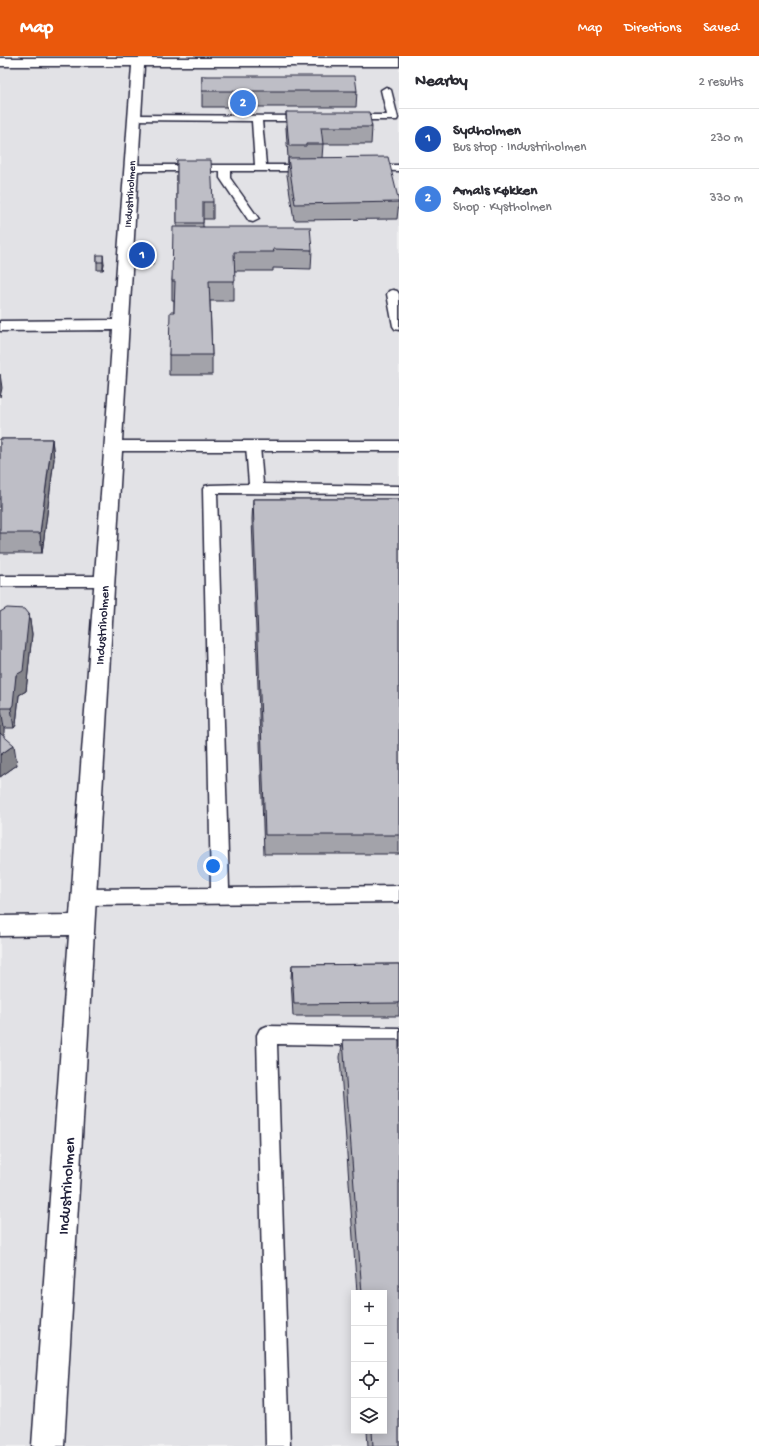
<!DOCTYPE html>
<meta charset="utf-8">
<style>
body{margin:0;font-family:"Gochi Hand",sans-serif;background:#f7f7f7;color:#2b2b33}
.controls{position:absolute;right:12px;bottom:12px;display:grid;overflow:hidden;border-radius:0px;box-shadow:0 2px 10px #0003}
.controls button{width:36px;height:36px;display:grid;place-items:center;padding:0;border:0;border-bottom:1px solid #e1e1e2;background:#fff;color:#2b2b33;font:20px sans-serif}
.you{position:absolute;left:213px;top:810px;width:14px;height:14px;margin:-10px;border:3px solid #fff;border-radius:50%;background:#1a73e8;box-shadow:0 0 0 6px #1a73e833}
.badge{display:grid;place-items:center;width:26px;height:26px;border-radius:50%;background:#ea580c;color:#fff;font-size:13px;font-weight:700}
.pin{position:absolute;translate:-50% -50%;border:2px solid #fff;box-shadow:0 1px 4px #0006}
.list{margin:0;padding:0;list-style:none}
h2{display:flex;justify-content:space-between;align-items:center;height:52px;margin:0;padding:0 16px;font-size:17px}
h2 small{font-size:13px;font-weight:400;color:#7c7c81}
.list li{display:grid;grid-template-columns:26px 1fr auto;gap:12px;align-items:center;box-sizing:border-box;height:60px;padding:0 16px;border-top:1px solid #e1e1e2}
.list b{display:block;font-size:15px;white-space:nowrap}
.list p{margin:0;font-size:13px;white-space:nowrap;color:#7c7c81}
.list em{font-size:13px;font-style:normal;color:#7c7c81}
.icon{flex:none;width:22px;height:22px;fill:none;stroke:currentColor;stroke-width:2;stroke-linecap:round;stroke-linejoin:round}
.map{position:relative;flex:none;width:399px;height:1390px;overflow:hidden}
header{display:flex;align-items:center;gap:24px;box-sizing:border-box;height:56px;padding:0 20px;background:#ea580c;color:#fff}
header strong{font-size:19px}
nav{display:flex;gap:22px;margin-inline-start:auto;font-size:14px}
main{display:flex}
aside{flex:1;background:#fff}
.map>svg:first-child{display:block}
.built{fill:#e2e2e6;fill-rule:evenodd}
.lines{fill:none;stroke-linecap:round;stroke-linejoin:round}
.lane-casing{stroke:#22223b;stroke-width:3}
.street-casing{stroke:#22223b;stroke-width:3}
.lane{fill:#fff;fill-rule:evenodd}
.street{fill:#fff;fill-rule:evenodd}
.wall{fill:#a3a3aa;stroke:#22223b}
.shaded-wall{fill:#85858b;stroke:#22223b}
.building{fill:#bebec6;stroke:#22223b}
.labels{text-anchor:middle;stroke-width:3;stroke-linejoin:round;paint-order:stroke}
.far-street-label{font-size:11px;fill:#22223b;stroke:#fff}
.street-label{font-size:13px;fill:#22223b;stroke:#fff}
.near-street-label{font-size:16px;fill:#22223b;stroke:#fff}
</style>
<header>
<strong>Map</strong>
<nav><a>Map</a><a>Directions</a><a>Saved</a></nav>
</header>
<main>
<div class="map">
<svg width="399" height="1390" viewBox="0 0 399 1390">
<rect width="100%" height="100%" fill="#f2f2f3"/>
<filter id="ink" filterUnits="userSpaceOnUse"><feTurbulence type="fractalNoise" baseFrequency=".025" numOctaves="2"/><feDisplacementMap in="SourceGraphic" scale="8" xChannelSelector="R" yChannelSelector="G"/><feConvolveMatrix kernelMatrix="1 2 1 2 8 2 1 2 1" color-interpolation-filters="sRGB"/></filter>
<g filter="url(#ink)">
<!-- built -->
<path class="built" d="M 0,0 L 399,0 L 399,1390 L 0,1390 ZM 354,1237 L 384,1237 L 384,1375 L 354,1375 Z"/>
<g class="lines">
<!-- lane casing -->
<g class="lane-casing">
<g id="lane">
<path d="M 386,31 L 391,34 L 398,62 L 397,64 L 344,64 L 343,62 L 348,59 L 387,59 L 381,34 Z"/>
<path d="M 134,59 L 314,60 L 315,62 L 310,65 L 262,65 L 266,109 L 311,109 L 316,112 L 311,115 L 230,115 L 230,122 L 259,163 L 253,166 L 249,165 L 220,122 L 220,115 L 131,115 L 126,112 L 131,109 L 255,109 L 252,65 L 130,64 L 129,62 L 130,60 Z"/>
<path d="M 367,109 L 399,109 L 399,115 L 363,114 L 362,112 Z"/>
<path d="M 393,234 L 397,235 L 399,238 L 399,274 L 395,273 L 393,270 L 387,238 L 389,235 Z"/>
<path d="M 253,386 L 258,387 L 260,390 L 263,428 L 399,430 L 399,438 L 217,437 L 229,832 L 399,830 L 399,846 L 84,849 L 77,846 L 75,841 L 77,836 L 84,833 L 211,832 L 203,433 L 205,430 L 210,429 L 249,428 L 246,390 L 248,387 Z"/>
<path d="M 0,520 L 104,520 L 109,521 L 112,525 L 109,529 L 104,530 L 0,530 Z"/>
<path d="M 267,970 L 399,972 L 399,990 L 277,988 L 290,1390 L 266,1390 L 257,979 L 260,973 Z"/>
</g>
</g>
<!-- street casing -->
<g class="street-casing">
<path id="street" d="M 0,2 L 399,2 L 399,10 L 144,10 L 122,385 L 399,385 L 399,395 L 122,395 L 64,1390 L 32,1390 L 69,879 L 0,880 L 0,860 L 70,859 L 113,274 L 0,275 L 0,265 L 113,264 L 132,10 L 0,10 Z"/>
</g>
<!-- lane -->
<use href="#lane" class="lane"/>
<!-- street -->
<use href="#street" class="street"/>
</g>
<!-- wall -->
<g class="wall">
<path d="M 202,20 L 357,35 L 356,51 L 202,51 Z"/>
<path d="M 286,56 L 372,71 L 371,88 L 323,88 L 322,102 L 399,146 L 397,163 L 294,164 L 287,119 L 288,102 L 286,72 Z"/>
<path d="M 177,104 L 213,146 L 213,163 L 203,163 L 203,171 L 312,194 L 311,213 L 273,212 L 273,215 L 234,215 L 234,245 L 210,245 L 212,299 L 212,319 L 169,319 L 169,299 L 174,256 L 174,244 L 172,244 L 172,225 L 177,171 Z"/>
<path d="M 153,195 L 153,209 L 147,209 L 147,202 Z"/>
<path d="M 97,199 L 104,207 L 103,214 L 97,214 Z"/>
<path d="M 0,383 L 52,383 L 54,403 L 42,497 L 0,497 Z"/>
<path d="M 253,443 L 399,443 L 399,798 L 264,798 L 252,463 Z"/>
<path d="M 0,556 L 29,558 L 32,578 L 26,635 L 19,639 L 16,669 L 14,672 L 4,672 L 3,680 L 17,709 L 0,721 Z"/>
<path d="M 399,908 L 399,960 L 293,960 L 291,922 L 292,909 Z"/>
<path d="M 343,984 L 399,984 L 399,1390 L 368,1390 L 367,1375 L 384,1375 L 384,1237 L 357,1237 L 340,1001 Z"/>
</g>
<!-- shaded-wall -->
<g class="shaded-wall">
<path d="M 103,199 L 104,207 L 103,214 Z"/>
<path d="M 0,318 L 2,332 L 0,341 Z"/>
<path d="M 52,383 L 54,403 L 42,497 L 40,477 Z"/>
<path d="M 29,558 L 32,578 L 26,635 L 19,639 L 16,669 L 14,672 L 11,652 L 16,619 Z"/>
<path d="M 1,652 L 4,672 L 4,679 L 0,685 L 0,660 Z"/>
<path d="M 14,689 L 17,709 L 0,721 L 0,699 Z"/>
</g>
<!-- building -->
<g class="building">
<path d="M 202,20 L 355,20 L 357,35 L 202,35 Z"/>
<path d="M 286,56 L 369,56 L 372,71 L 321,71 L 323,88 L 306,88 L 306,90 L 289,90 Z"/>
<path d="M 388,101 L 399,146 L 295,148 L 288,102 Z"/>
<path d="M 177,104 L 211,104 L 213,146 L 203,146 L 203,167 L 177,167 Z"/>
<path d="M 173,171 L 310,171 L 312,194 L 273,193 L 274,196 L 234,196 L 235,225 L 209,225 L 212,299 L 169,299 L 170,256 L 174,256 L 175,225 L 172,225 Z"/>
<rect x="147" y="195" width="6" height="7"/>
<rect x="97" y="199" width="6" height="7"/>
<path d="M 0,383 L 52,383 L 40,477 L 0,477 Z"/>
<path d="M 253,443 L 399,443 L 399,779 L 265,779 Z"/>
<path d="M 7,552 L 25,553 L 29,558 L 23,615 L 16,619 L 13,649 L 11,652 L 1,652 L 0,660 L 0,556 Z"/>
<path d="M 0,677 L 14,689 L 0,699 Z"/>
<path d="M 399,908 L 399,947 L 294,948 L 292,909 Z"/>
<path d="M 343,984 L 399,984 L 399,1390 L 373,1390 L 372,1375 L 384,1375 L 384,1237 L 362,1237 Z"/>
</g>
</g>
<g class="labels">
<!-- far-street labels -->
<g class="far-street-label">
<text transform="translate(129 138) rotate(-86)" y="4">Industriholmen</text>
</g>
<!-- street labels -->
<g class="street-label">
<text transform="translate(101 569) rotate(-86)" y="5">Industriholmen</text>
</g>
<!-- near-street labels -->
<g class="near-street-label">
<text transform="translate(65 1130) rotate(-86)" y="6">Industriholmen</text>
</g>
</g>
</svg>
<div class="controls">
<button>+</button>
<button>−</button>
<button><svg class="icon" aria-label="locate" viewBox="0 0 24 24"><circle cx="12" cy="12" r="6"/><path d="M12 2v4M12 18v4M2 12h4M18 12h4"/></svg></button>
<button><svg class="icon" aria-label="layers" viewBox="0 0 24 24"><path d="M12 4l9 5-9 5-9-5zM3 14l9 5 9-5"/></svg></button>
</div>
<div class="you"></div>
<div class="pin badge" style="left:142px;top:199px;background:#1a4fb4">1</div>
<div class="pin badge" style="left:243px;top:47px;background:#3f7fe0">2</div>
</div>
<aside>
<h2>Nearby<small>2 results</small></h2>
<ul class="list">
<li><span class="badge" style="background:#1a4fb4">1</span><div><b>Sydholmen</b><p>Bus stop · Industriholmen</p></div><em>230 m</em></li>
<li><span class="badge" style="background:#3f7fe0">2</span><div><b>Amals Køkken</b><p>Shop · Kystholmen</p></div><em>330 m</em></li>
</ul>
</aside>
</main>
